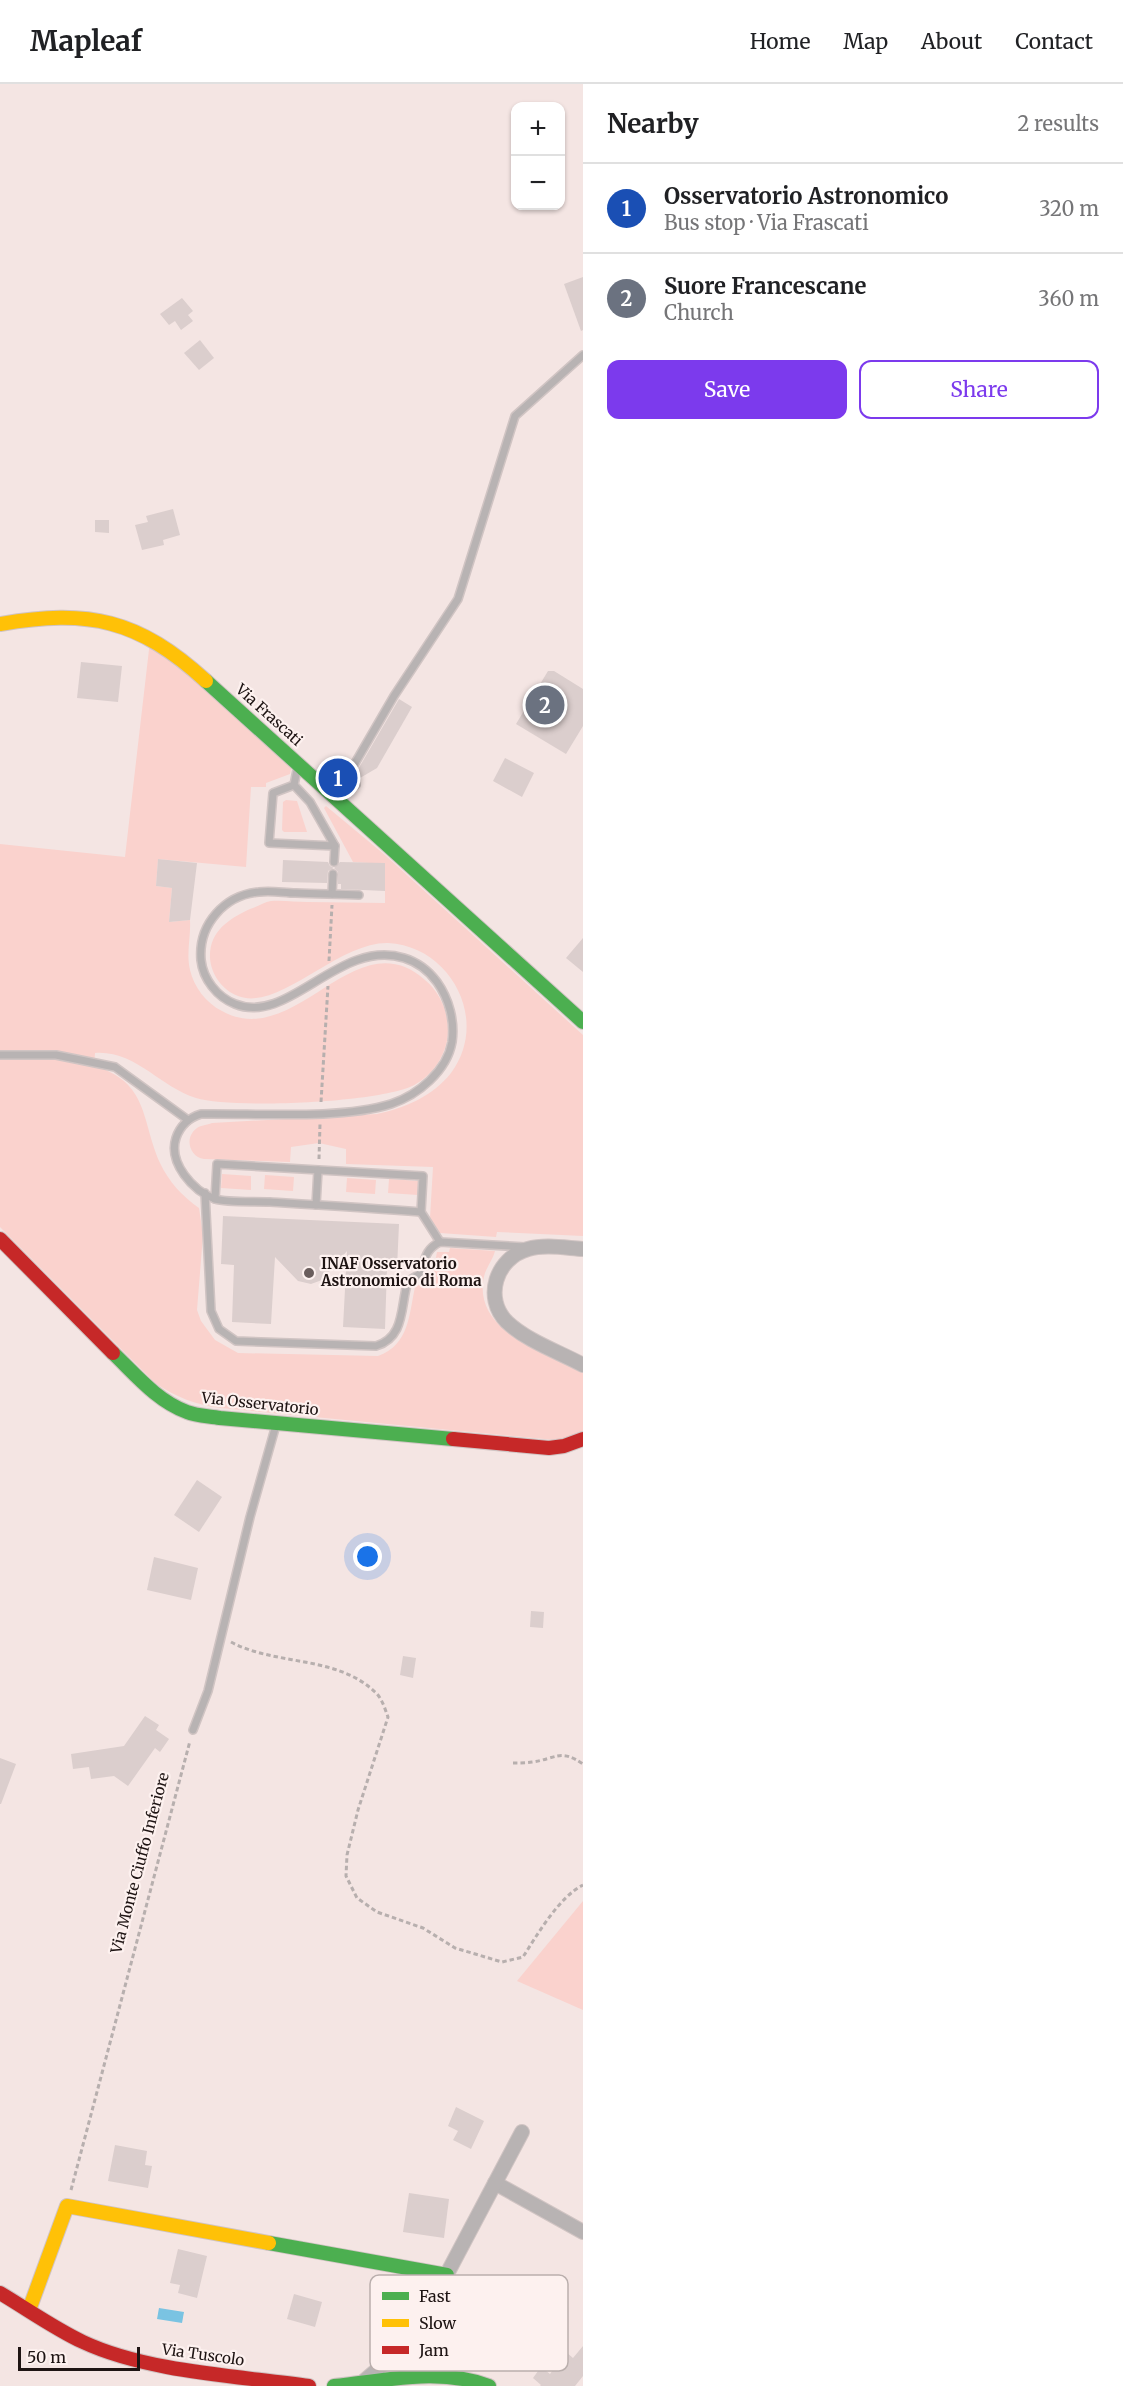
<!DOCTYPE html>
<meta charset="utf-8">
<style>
body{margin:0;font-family:Merriweather,serif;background:#f2f2f2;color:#202124}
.controls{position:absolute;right:18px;top:18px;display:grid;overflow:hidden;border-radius:12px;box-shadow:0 2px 4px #0004}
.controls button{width:54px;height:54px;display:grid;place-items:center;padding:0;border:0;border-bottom:2px solid #e0e0e0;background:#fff;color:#202124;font:30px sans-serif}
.scale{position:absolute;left:18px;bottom:15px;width:122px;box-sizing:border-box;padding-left:6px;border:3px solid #1e1413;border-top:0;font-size:16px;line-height:21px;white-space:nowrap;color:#1e1413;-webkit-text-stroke:4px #fdf1ef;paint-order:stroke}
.you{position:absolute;left:368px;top:1473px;width:21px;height:21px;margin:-15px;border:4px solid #fff;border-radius:50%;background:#1a73e8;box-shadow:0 0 0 9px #1a73e833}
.badge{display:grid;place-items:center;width:39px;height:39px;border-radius:50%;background:#7c3aed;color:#fff;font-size:20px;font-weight:700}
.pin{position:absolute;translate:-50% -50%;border:3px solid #fff;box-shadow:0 2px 6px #0006}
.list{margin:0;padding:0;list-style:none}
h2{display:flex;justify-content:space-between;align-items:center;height:78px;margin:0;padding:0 24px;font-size:26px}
h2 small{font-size:20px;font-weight:400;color:#757577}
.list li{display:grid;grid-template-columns:39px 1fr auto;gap:18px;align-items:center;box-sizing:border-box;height:90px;padding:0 24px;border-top:2px solid #e0e0e0}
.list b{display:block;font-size:22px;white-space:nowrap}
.list p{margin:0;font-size:20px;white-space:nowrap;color:#757577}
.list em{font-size:20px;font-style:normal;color:#757577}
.actions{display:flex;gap:12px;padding:18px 24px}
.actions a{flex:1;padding:14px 0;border:2px solid #7c3aed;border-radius:12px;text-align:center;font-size:21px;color:#7c3aed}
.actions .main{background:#7c3aed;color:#fff}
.map{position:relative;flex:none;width:583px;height:2302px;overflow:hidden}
header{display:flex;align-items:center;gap:36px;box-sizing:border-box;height:84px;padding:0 30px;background:#fff;border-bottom:2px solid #e0e0e0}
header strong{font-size:28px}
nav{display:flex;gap:33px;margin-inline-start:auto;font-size:21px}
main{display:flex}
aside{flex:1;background:#fff}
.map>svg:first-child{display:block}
.green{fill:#fad2cd}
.water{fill:#7ac3e2}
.building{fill:#dbcecd}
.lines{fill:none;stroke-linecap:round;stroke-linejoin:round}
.lane-casing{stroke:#d0c4c3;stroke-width:10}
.street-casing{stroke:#d0c4c3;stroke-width:16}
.fast-casing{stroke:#d0c4c3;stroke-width:16}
.slow-casing{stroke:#d0c4c3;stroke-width:16}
.jam-casing{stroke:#d0c4c3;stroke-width:16}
.path{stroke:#b7afae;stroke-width:3;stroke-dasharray:4.5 3;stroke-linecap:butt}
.lane{stroke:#b8b3b3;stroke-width:7}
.street{stroke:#b8b3b3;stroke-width:14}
.fast{stroke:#4caf50;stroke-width:14}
.slow{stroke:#ffc107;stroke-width:14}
.jam{stroke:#c62828;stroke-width:14}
.poi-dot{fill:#695d5c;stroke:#fdf1ef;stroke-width:2}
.labels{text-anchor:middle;stroke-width:4.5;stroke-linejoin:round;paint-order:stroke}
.street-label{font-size:15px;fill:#1e1413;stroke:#fdf1ef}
.poi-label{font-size:15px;font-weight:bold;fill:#1e1413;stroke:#fdf1ef;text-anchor:start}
.key{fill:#fdf1ef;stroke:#baafad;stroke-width:1.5}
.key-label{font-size:16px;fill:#1e1413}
</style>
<header>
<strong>Mapleaf</strong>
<nav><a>Home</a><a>Map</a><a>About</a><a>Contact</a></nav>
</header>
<main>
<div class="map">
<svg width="583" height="2302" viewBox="0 0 583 2302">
<rect width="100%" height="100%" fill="#f4e5e3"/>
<!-- green -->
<g class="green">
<path d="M 150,557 L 292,681 L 290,690 L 266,699 L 266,703 L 251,703 L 246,783 L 158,775 L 156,802 L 172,804 L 169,838 L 190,836 C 191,853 186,869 190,886 C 194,903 206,919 222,927 C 296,968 355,834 425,896 C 443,911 451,935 447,957 C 443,975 432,991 416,1000 C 385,1019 232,1025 196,1014 C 160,1003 135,966 95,969 L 94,982 C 149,998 141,1036 160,1079 C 169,1098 182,1112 199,1124 L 203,1151 L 197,1226 L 201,1237 L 215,1256 L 238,1269 L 378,1272 C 409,1261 409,1231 415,1203 L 432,1194 L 437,1168 L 449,1168 L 450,1164 L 495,1167 C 493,1175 488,1181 485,1189 C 478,1211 487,1232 504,1245 L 583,1285 L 583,1350 L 555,1356 L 221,1324 C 196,1321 176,1313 155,1299 L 0,1143 L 0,760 L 125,773 Z"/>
<path d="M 286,716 L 297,717 L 307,748 L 284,748 L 282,746 L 283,718 Z"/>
<path d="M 326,722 L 385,771 L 583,951 L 583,1152 L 497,1148 L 496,1153 L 440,1149 L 430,1134 L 433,1083 L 346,1080 L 346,1065 L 319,1059 L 291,1063 L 290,1078 L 204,1075 C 189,1073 184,1053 197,1044 C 201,1041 207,1041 212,1039 L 377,1030 C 405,1024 433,1012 451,989 C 490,937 451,862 388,859 C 337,858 279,928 238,912 C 222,906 211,890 210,874 C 209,847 229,835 250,825 C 257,823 264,818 271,817 C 283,816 296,818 307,818 C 333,818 359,819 385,819 L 385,780 L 353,778 L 324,724 Z"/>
<path d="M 222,1090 L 251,1092 L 251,1106 L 221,1104 Z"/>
<path d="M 265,1091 L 294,1093 L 293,1107 L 264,1105 Z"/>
<path d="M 347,1094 L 376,1096 L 375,1110 L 346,1108 Z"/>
<path d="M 389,1095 L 419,1097 L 418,1111 L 388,1109 Z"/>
<path d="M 583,1817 L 583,1926 L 517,1897 Z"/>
</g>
<!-- water -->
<path class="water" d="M 159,2224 L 184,2228 L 182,2239 L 157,2235 Z"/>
<!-- building -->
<g class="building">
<path d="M 583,193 L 583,246 L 581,247 L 564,200 Z"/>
<path d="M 182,214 L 193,227 L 188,231 L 193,237 L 181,246 L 175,237 L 169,241 L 160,230 Z"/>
<path d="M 200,256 L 214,274 L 199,286 L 184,269 Z"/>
<path d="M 173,425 L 180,451 L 163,456 L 164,461 L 142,466 L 135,441 L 148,438 L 146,432 Z"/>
<path d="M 95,436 L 109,436 L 109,449 L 95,448 Z"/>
<path d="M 81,578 L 122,582 L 118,618 L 77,614 Z"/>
<path d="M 548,587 L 554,587 L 583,605 L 583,642 L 566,670 L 516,640 Z"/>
<path d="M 399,615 L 412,623 L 377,684 L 360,694 L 357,687 Z"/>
<path d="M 505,674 L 534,689 L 522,713 L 493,697 Z"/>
<path d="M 158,775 L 197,779 L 190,836 L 169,838 L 172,804 L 156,802 Z"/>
<path d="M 283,776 L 328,778 L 330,782 L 334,784 L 340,778 L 385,779 L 385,807 L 341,805 L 341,800 L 338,800 L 338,788 L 334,784 L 328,787 L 327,799 L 282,798 Z"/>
<path d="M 583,854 L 583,888 L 566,874 Z"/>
<path d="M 223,1132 L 399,1140 L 397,1184 L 387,1184 L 385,1245 L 343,1243 L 347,1167 L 322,1196 L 311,1200 L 298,1197 L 275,1173 L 271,1240 L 232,1238 L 234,1181 L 221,1180 Z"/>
<path d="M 197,1396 L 222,1413 L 199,1448 L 174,1431 Z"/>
<path d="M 154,1473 L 198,1484 L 191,1516 L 147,1506 Z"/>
<path d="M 531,1527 L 544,1528 L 543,1544 L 530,1543 Z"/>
<path d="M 403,1572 L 416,1574 L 413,1594 L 400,1591 Z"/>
<path d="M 145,1632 L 159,1641 L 156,1646 L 169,1655 L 160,1668 L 155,1664 L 128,1702 L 114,1692 L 91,1695 L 89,1683 L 73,1685 L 71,1670 L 124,1662 Z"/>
<path d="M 0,1674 L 16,1680 L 1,1720 L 0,1720 Z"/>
<path d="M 456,2023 L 484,2037 L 471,2065 L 453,2056 L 458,2047 L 448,2042 Z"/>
<path d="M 115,2061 L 147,2067 L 145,2081 L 152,2082 L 148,2104 L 108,2097 Z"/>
<path d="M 409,2109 L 449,2115 L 444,2154 L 403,2148 Z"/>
<path d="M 178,2165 L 207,2172 L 197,2214 L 178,2209 L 180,2201 L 170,2199 Z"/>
<path d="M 294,2210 L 322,2218 L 315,2243 L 287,2235 Z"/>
<path d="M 583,2262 L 583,2292 L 575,2302 L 540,2302 L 541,2301 L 533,2294 L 541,2283 L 550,2290 L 566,2268 L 573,2274 Z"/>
</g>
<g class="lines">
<!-- lane casing -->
<g class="lane-casing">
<g id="lane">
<path d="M 294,701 L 310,718 L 335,762 L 269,759 L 273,709 L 294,701 L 297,686"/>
<path d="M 337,712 L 356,701 L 351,686 L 394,612 L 458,515 L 515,332 L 583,271"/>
<path d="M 334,778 L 335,762"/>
<path d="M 332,810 L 333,790"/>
<path d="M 359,811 C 338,810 317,810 296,809 C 284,809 271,806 259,808 C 225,811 198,840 201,876 C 203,895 217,913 235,920 C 289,942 339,854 404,874 C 417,878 429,887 437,898 C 449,915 455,937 452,958 C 447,987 418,1011 391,1020 C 340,1036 256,1029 201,1030 C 188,1034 180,1042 176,1054 C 168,1079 193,1107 215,1115 C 228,1119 255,1117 270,1118 C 320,1121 371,1124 421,1128"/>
<path d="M 0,971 L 56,971 L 115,983 L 188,1036"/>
<path d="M 205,1109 L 211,1227 L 219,1245 L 236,1257 L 376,1262 C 406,1253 400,1221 408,1197 L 420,1190 C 425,1176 425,1165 440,1158 L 525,1163"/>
<path d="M 215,1115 L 217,1080 L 423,1092 L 421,1128 L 440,1158"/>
<path d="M 316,1121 L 318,1086"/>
<path d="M 193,1646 L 208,1607 L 250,1433 L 276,1341"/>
</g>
</g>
<!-- street casing -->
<g class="street-casing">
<g id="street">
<path d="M 583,1165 C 566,1164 545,1160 528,1165 C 496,1174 483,1214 507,1238 C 527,1257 559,1268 583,1281"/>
<path d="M 495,2099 L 583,2148"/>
<path d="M 364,2297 L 399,2267 L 420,2241 L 522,2048"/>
</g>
</g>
<!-- fast casing -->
<g class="fast-casing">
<g id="fast">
<path d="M 206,597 L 583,938"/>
<path d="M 113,1269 C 136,1291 157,1317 187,1328 C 197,1332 209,1332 220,1334 L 453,1355"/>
<path d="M 269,2159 L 447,2191"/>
<path d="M 334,2302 C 386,2297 438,2283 489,2302"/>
</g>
</g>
<!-- slow casing -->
<g class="slow-casing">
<g id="slow">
<path d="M 0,540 C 89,525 138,535 206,597"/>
<path d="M 29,2226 L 67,2122 L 269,2159"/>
</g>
</g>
<!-- jam casing -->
<g class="jam-casing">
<g id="jam">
<path d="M 0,1155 L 113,1269"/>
<path d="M 453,1355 L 549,1364 L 564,1362 L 583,1355"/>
<path d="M 0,2209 C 27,2225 55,2245 83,2258 C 147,2288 239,2292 309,2302"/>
</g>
</g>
<!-- path -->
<g class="path">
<path d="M 329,877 L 332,821"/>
<path d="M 321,1018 L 328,902"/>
<path d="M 319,1075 L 320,1040"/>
<path d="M 231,1558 C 276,1582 336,1571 375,1608 C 382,1614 385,1625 388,1633 L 358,1726 L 347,1771 L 346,1792 L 357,1814 L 377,1828 L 423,1844 L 455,1864 L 502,1878 L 523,1873 C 537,1851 559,1813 583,1801"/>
<path d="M 513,1679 C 519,1679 526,1679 532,1678 C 556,1675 560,1664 583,1680"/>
<path d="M 71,2106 L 190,1657"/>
</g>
<!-- lane -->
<use href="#lane" class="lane"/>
<!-- street -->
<use href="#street" class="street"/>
<!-- fast -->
<use href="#fast" class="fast"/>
<!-- slow -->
<use href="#slow" class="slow"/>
<!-- jam -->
<use href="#jam" class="jam"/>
</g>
<!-- markers -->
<circle class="poi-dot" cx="309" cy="1189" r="6"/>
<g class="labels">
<!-- street labels -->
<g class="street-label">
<text transform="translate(269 631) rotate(42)" y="5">Via Frascati</text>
<text transform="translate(260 1320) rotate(6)" y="5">Via Osservatorio</text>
<text transform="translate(140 1779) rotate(-75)" y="5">Via Monte Ciuffo Inferiore</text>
<text transform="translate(203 2271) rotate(8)" y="5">Via Tuscolo</text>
</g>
<!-- poi labels -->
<g class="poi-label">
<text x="321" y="1185">INAF Osservatorio<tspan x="321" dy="17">Astronomico di Roma</tspan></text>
</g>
</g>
<!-- legend -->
<rect x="370" y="2191" width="198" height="96" rx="9" class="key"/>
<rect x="382" y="2208" width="27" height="8" fill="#4caf50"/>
<rect x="382" y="2235" width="27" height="8" fill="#ffc107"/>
<rect x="382" y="2262" width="27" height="8" fill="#c62828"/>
<g class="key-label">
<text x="419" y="2218">Fast</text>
<text x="419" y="2245">Slow</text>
<text x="419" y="2272">Jam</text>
</g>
</svg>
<div class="controls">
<button>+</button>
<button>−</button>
</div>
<div class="scale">50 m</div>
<div class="you"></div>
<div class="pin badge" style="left:338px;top:694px;background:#1a4fb4">1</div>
<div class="pin badge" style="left:545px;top:621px;background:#6b7280">2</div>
</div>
<aside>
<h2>Nearby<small>2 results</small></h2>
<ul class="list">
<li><span class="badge" style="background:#1a4fb4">1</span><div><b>Osservatorio Astronomico</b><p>Bus stop · Via Frascati</p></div><em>320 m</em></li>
<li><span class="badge" style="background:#6b7280">2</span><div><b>Suore Francescane</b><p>Church</p></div><em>360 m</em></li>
</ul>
<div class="actions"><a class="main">Save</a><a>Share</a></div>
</aside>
</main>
